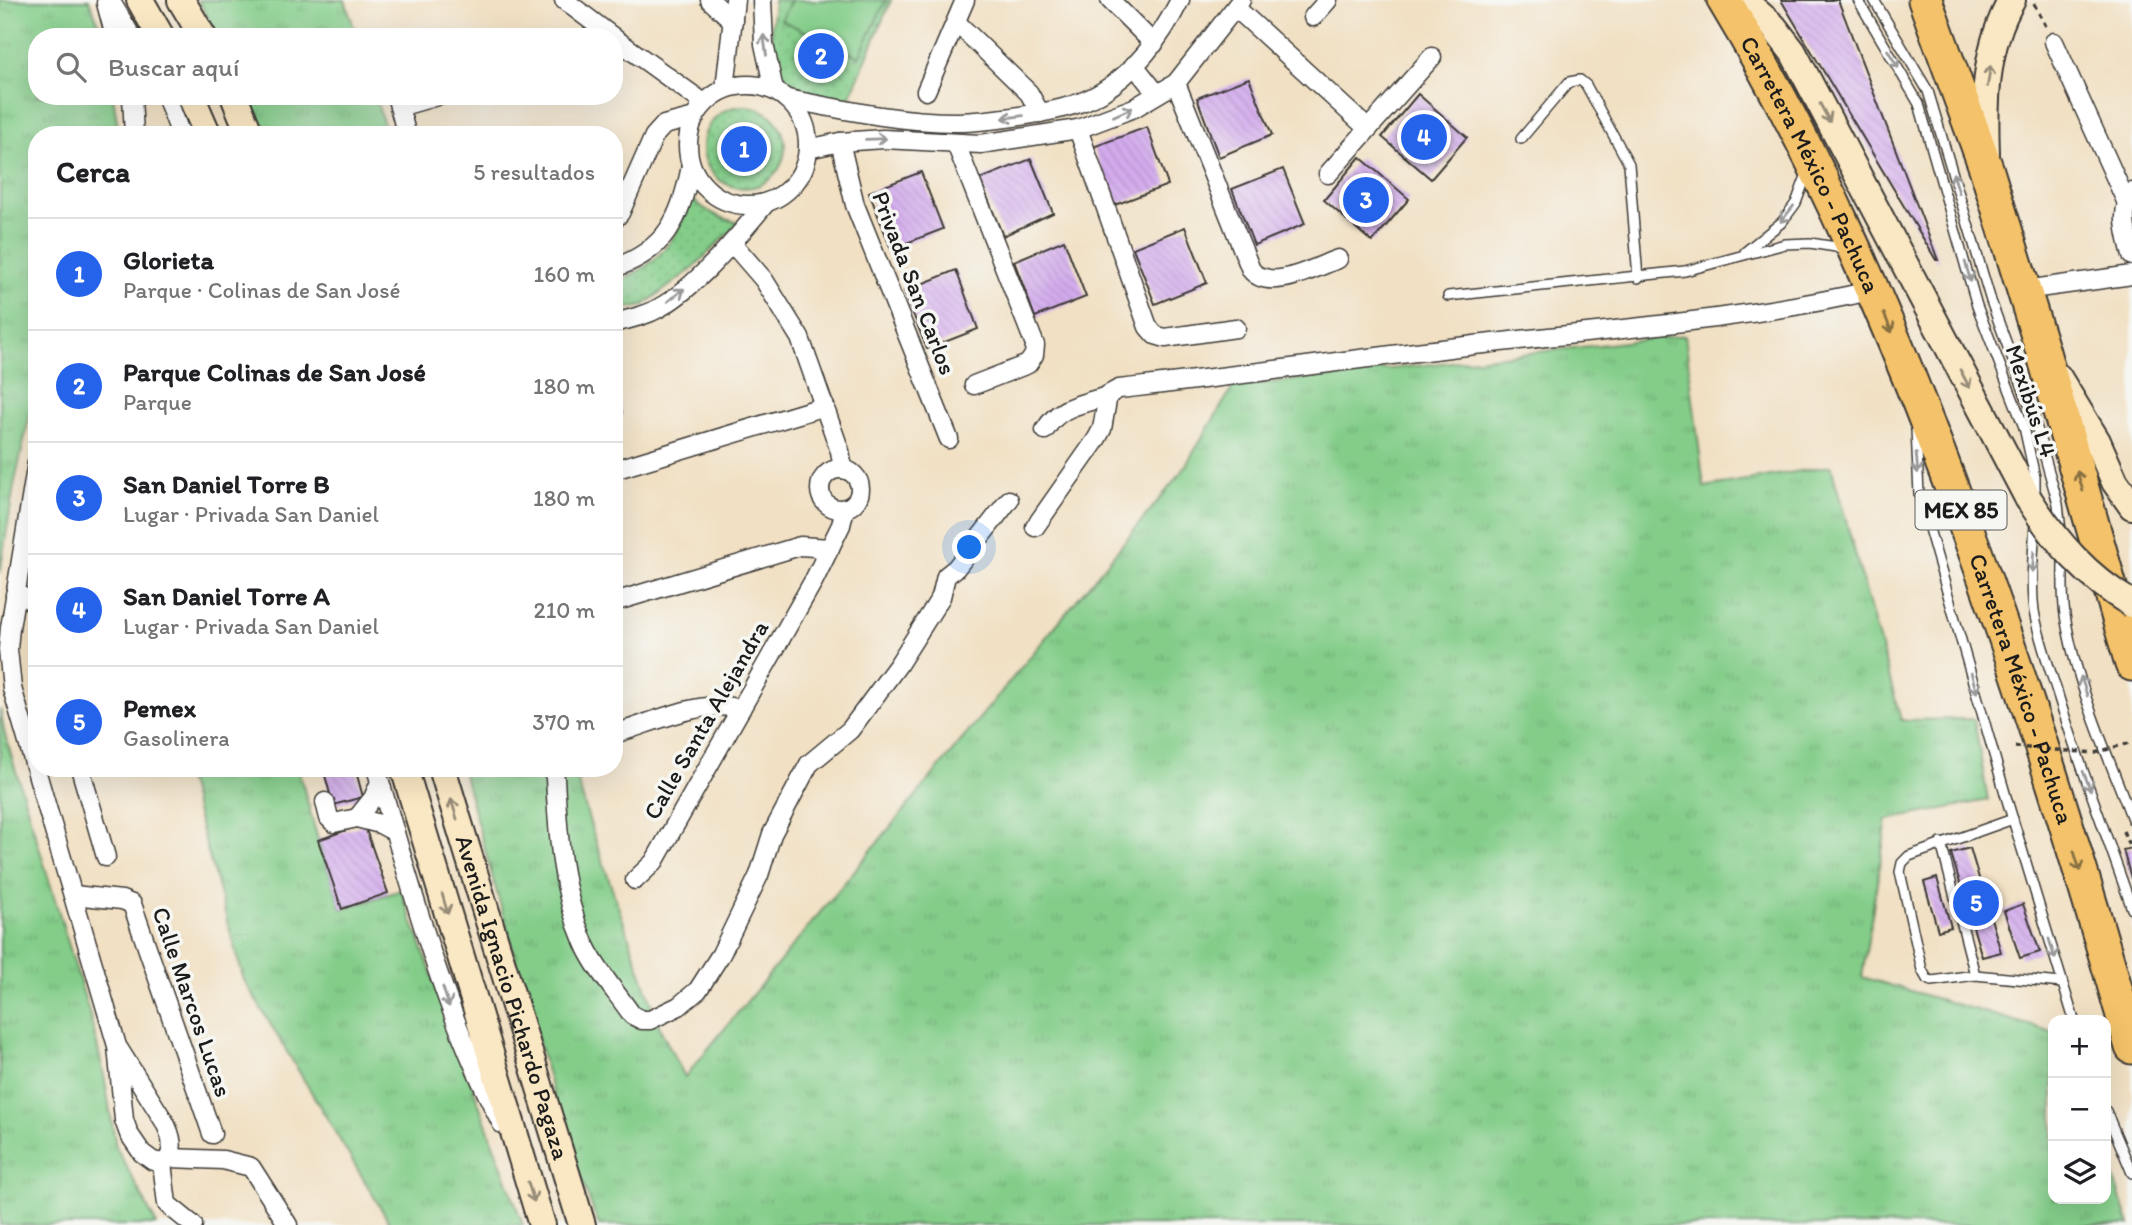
<!DOCTYPE html>
<html lang="es">
<meta charset="utf-8">
<style>
body{margin:0;font-family:Itim,sans-serif;background:#f2f2f2;color:#202124}
.controls{position:absolute;right:21px;bottom:21px;display:grid;overflow:hidden;border-radius:14px;box-shadow:0 7px 28px #0002}
.controls button{width:63px;height:63px;display:grid;place-items:center;padding:0;border:0;border-bottom:2px solid #e0e0e0;background:#fff;color:#202124;font:35px sans-serif}
.you{position:absolute;left:970px;top:548px;width:24px;height:24px;margin:-18px;border:5px solid #fff;border-radius:50%;background:#1a73e8;box-shadow:0 0 0 10px #1a73e833}
.badge{display:grid;place-items:center;width:46px;height:46px;border-radius:50%;background:#2563eb;color:#fff;font-size:23px;font-weight:700}
.pin{position:absolute;translate:-50% -50%;border:4px solid #fff;box-shadow:0 2px 7px #0006}
.list{margin:0;padding:0;list-style:none}
h2{display:flex;justify-content:space-between;align-items:center;height:91px;margin:0;padding:0 28px;font-size:30px}
h2 small{font-size:23px;font-weight:400;color:#757577}
.list li{display:grid;grid-template-columns:46px 1fr auto;gap:21px;align-items:center;box-sizing:border-box;height:112px;padding:0 28px;border-top:2px solid #e0e0e0}
.list b{display:block;font-size:26px;white-space:nowrap}
.list p{margin:0;font-size:23px;white-space:nowrap;color:#757577}
.list em{font-size:23px;font-style:normal;color:#757577}
.icon{flex:none;width:38px;height:38px;fill:none;stroke:currentColor;stroke-width:2;stroke-linecap:round;stroke-linejoin:round}
.map{position:relative;flex:none;width:2132px;height:1225px;overflow:hidden}
.search{position:absolute;background:#fff;box-shadow:0 7px 28px #0002;left:28px;top:28px;width:595px;height:77px;display:flex;align-items:center;gap:18px;box-sizing:border-box;padding:0 24px;border-radius:28px;color:#757577;font-size:26px}
.panel{position:absolute;background:#fff;box-shadow:0 7px 28px #0002;left:28px;top:126px;width:595px;height:651px;border-radius:28px}
.map>svg:first-child{display:block}
.grass{fill:url(#grass-tufts);stroke:#507452;stroke-width:2}
.park{fill:url(#park-dots);stroke:#507452;stroke-width:2}
.garden{fill:#83cd89;stroke:#507452;stroke-width:2}
.building{fill:url(#building-back-hatch)}
.lines{fill:none;stroke-linecap:round;stroke-linejoin:round}
.lane-casing{stroke:#3c3935;stroke-width:12}
.street-casing{stroke:#3c3935;stroke-width:21}
.secondary-casing{stroke:#3c3935;stroke-width:30}
.highway-casing{stroke:#3c3935;stroke-width:37}
.path{stroke:#3c3935;stroke-width:3.5;stroke-dasharray:5 5;stroke-linecap:butt}
.lane{stroke:#fff;stroke-width:9}
.street{stroke:#fff;stroke-width:18}
.secondary{stroke:#fae7c3;stroke-width:26}
.highway{stroke:#f3c26a;stroke-width:33}
.secondary-bridge-casing{stroke:#3c3935;stroke-width:30;stroke-linecap:butt}
.path-bridge{stroke:#3c3935;stroke-width:3.5;stroke-dasharray:5 5;stroke-linecap:butt}
.secondary-bridge{stroke:#fae7c3;stroke-width:26}
.oneway{stroke:#999}
.oneway2{stroke:#968c78}
.oneway3{stroke:#886f43}
.labels{text-anchor:middle;stroke-width:7;stroke-linejoin:round;paint-order:stroke}
.shield{fill:#f6f6f2;stroke:#5d5d5c;stroke-width:2}
.shield-label{font-size:23px;font-weight:bold;fill:#1c1c1c}
.street-label{font-size:24px;fill:#1c1c1c;stroke:#f6f6f2}
</style>
<div class="map">
<svg width="2132" height="1225" viewBox="0 0 2132 1225">
<defs>
<pattern id="grass-tufts" width="24" height="20" patternUnits="userSpaceOnUse" patternTransform="scale(1.75)"><rect width="24" height="20" fill="#83cd89"/><path d="M3 7l-1-3M5 7V3M7 7l1-3M15 17l-1-3M17 17v-4M19 17l1-3" fill="none" stroke="#71af76"/></pattern>
<pattern id="park-dots" width="8" height="8" patternUnits="userSpaceOnUse" patternTransform="scale(1.75)"><rect width="8" height="8" fill="#83cd89"/><path d="M2 2h.1M6 6h.1" fill="none" stroke="#71af76" stroke-width="1.8" stroke-linecap="round"/></pattern>
<pattern id="building-back-hatch" width="6" height="6" patternUnits="userSpaceOnUse" patternTransform="scale(1.75)"><rect width="6" height="6" fill="#d3abed"/><path d="M-1 5l2 2M0 0l6 6M5-1l2 2" fill="none" stroke="#b593cb"/></pattern>
</defs>
<rect width="100%" height="100%" fill="#f6f6f2"/>
<filter id="ink" filterUnits="userSpaceOnUse"><feTurbulence type="fractalNoise" baseFrequency=".0143" numOctaves="2"/><feDisplacementMap in="SourceGraphic" scale="14" xChannelSelector="R" yChannelSelector="G"/><feConvolveMatrix kernelMatrix="1 2 1 2 8 2 1 2 1" color-interpolation-filters="sRGB"/></filter>
<filter id="wash" filterUnits="userSpaceOnUse"><feTurbulence type="fractalNoise" baseFrequency=".00686" numOctaves="4" result="noise"/><feDisplacementMap in="SourceGraphic" scale="28" xChannelSelector="R" yChannelSelector="G"/><feGaussianBlur stdDeviation="1.57" result="paint"/><feColorMatrix in="noise" values="0 0 0 0 0 0 0 0 0 0 0 0 0 0 0 0 0 1.4 0 .05"/><feComposite in="paint" operator="in"/></filter>
<g filter="url(#wash)">
<rect width="100%" height="100%" fill="#f1e0c3"/>
<!-- grass -->
<g class="grass">
<path d="M 0,0 L 89,0 L 104,37 L 37,37 L 37,96 L 113,96 L 119,135 L 37,135 L 37,382 L 14,486 L 0,573 Z"/>
<path d="M 198,0 L 345,0 L 357,37 L 219,37 Z"/>
<path d="M 246,96 L 375,96 L 387,135 L 262,135 Z"/>
<path d="M 1685,335 L 1704,487 L 1831,466 L 1901,720 L 1974,719 L 1988,800 L 1887,820 L 1862,977 L 2053,1032 L 2053,1199 L 2106,1199 L 2106,1157 L 2130,1225 L 599,1225 L 566,1140 L 462,768 L 574,768 L 592,830 L 661,1031 L 685,1077 L 1181,473 L 1233,387 Z"/>
<path d="M 0,709 L 5,735 L 90,1015 L 104,1075 L 116,1147 L 157,1225 L 0,1225 Z"/>
<path d="M 184,768 L 298,768 L 318,840 L 342,909 L 401,890 L 523,1225 L 391,1225 L 244,980 Z"/>
</g>
<!-- park -->
<g class="park">
<path d="M 774,0 L 891,0 L 847,104 L 795,93 L 778,81 L 771,32 Z"/>
<circle cx="744" cy="147" r="41"/>
<path d="M 692,199 C 707,212 720,218 739,223 L 692,269 L 641,307 L 624,308 L 615,298 L 618,283 C 627,276 637,273 646,266 C 670,249 681,226 692,199 Z"/>
</g>
<!-- garden -->
<path class="garden" d="M 791,0 L 886,0 L 859,57 L 781,20 Z"/>
<g id="blocks">
<!-- building -->
<g class="building">
<path d="M 1781,0 L 1838,0 L 1938,260 L 1936,260 Z"/>
<path d="M 1249,78 L 1272,135 L 1219,157 L 1197,98 Z"/>
<path d="M 1418,94 L 1467,137 L 1431,179 L 1382,137 Z"/>
<path d="M 1147,127 L 1168,185 L 1115,205 L 1093,147 Z"/>
<path d="M 1360,157 L 1409,199 L 1372,242 L 1324,200 Z"/>
<path d="M 1031,159 L 1053,213 L 1003,236 L 980,179 Z"/>
<path d="M 1283,169 L 1305,224 L 1254,245 L 1232,189 Z"/>
<path d="M 921,172 L 943,229 L 891,249 L 869,192 Z"/>
<path d="M 1185,227 L 1207,283 L 1155,304 L 1133,248 Z"/>
<path d="M 1064,240 L 1086,297 L 1035,317 L 1014,261 Z"/>
<path d="M 956,270 L 978,329 L 927,349 L 904,291 Z"/>
<path d="M 614,388 L 622,413 L 614,415 Z"/>
<path d="M 323,768 L 355,768 L 363,797 L 333,805 Z"/>
<path d="M 364,824 L 388,893 L 342,909 L 318,840 Z"/>
<path d="M 1970,848 L 2001,952 L 1982,957 L 1951,853 Z"/>
<path d="M 2132,848 L 2132,877 L 2131,878 L 2123,850 Z"/>
<path d="M 1937,878 L 1951,927 L 1938,931 L 1924,882 Z"/>
<path d="M 2023,904 L 2040,952 L 2020,958 L 2004,911 Z"/>
</g>
</g>
</g>
<g filter="url(#ink)">
<use href="#blocks" fill-opacity="0" stroke="#3c3935" stroke-width="2"/>
<g class="lines">
<!-- lane casing -->
<g class="lane-casing">
<g id="lane">
<path d="M 1858,0 L 1919,104 L 1977,306 L 2024,427 L 2035,477 L 2035,492"/>
<path d="M 1874,0 L 1928,91 L 1991,301 L 2034,418 L 2058,504 L 2061,531"/>
<path d="M 1521,139 L 1569,82 L 1580,80 L 1586,85 L 1629,164 L 1638,278"/>
<path d="M 1745,252 L 1782,222 L 1796,203 L 1808,171"/>
<path d="M 1448,296 L 1685,271 L 1785,244 L 1810,243 L 1836,247 L 1845,252"/>
<path d="M 1916,429 L 1919,494 L 2007,800 L 2074,1020"/>
<path d="M 2035,520 C 2034,550 2030,581 2034,611 C 2039,640 2050,669 2059,698 C 2081,769 2108,839 2132,909"/>
<path d="M 2063,556 C 2063,575 2062,596 2065,615 C 2075,681 2108,756 2132,819"/>
<path d="M 2013,819 L 1909,856 L 1902,863 L 1900,872 L 1922,970 L 1927,979 L 1932,981 L 1975,975 L 2062,983"/>
<path d="M 1941,843 L 1975,975"/>
<path d="M 2106,1111 L 2132,1173"/>
</g>
</g>
<!-- street casing -->
<g class="street-casing">
<g id="street">
<path d="M 110,0 L 132,37"/>
<path d="M 564,0 L 613,37"/>
<path d="M 710,0 L 733,21"/>
<path d="M 762,0 L 764,44 L 774,90"/>
<path d="M 1110,0 L 1154,44"/>
<path d="M 106,3 L 115,37"/>
<path d="M 1236,8 L 1367,128"/>
<path d="M 1313,17 L 1328,0"/>
<path d="M 956,22 L 1029,93 L 1040,113"/>
<path d="M 614,38 L 704,103"/>
<path d="M 2054,42 L 2126,201"/>
<path d="M 1134,65 L 1157,94"/>
<path d="M 1176,83 L 1251,270 C 1270,293 1315,267 1338,259"/>
<circle cx="748" cy="145" r="60"/>
<path d="M 725,89 L 735,0"/>
<path d="M 926,91 L 965,0"/>
<path d="M 132,96 L 134,135"/>
<path d="M 166,96 L 181,135"/>
<path d="M 397,99 L 406,132"/>
<path d="M 788,99 C 844,110 900,122 957,122 C 978,122 999,119 1020,116 C 1048,112 1078,107 1102,92 C 1137,70 1162,36 1180,0"/>
<path d="M 399,107 L 437,96"/>
<path d="M 1078,129 L 1148,327 L 1155,335 L 1165,338 L 1236,328"/>
<path d="M 840,142 L 855,205 L 949,439"/>
<path d="M 956,144 L 1035,345 L 1034,355 L 1028,364 L 974,385"/>
<path d="M 808,149 L 840,142 L 883,139 L 981,144 L 1078,129 L 1134,108 L 1176,83 L 1241,0"/>
<path d="M 1328,174 L 1432,57"/>
<path d="M 2132,192 C 2119,213 2127,234 2132,256"/>
<path d="M 614,220 L 620,213 L 654,136 L 664,125 L 695,117"/>
<path d="M 732,243 L 764,280 L 800,338 L 840,451 L 843,469"/>
<path d="M 614,268 C 667,250 681,217 691,166"/>
<path d="M 2024,290 L 2132,275"/>
<path d="M 614,323 C 626,320 639,317 651,312 C 693,293 737,237 766,203"/>
<path d="M 1045,430 C 1059,406 1080,405 1104,397 C 1109,395 1114,391 1119,389 C 1244,375 1368,357 1492,343 C 1619,329 1749,319 1874,290"/>
<path d="M 37,462 L 10,628 L 8,649 L 12,688 L 117,1046 L 124,1120 L 129,1134 L 142,1153 L 153,1161 L 164,1163 C 177,1152 171,1134 164,1121 L 117,1046"/>
<circle cx="840" cy="489" r="20"/>
<path d="M 614,470 L 825,406"/>
<path d="M 1035,527 L 1096,440 L 1102,429 L 1108,395"/>
<path d="M 15,594 L 29,599 L 37,606"/>
<path d="M 614,602 L 800,546 L 830,548"/>
<path d="M 614,734 C 652,723 702,698 741,709"/>
<path d="M 80,768 L 106,857"/>
<path d="M 376,768 C 412,889 443,1012 502,1124"/>
<path d="M 552,768 L 555,778 C 558,834 561,890 584,943 C 594,967 617,993 632,1015 L 642,1020 L 650,1020 L 679,1006 L 698,990 L 721,954 L 759,875 L 772,834 L 809,764 L 850,730 L 898,665 L 941,597 L 946,576 L 956,568 L 1009,500"/>
<path d="M 325,802 L 329,818 L 334,823 L 357,818 L 380,824 L 395,832"/>
<path d="M 357,818 L 373,798 L 380,782"/>
<path d="M 635,880 L 654,862 L 814,580 L 841,525 L 845,508"/>
<path d="M 73,895 L 122,900 L 132,904 L 212,1134"/>
<path d="M 170,1158 L 223,1160 L 251,1167 L 288,1225"/>
<path d="M 162,1163 L 167,1204 L 193,1225"/>
</g>
</g>
<!-- secondary casing -->
<g class="secondary-casing">
<g id="secondary">
<path d="M 140,0 L 161,37"/>
<path d="M 181,0 L 203,37"/>
<path d="M 1743,0 L 1773,26 L 1793,52 L 2028,498"/>
<path d="M 191,96 L 208,135"/>
<path d="M 234,96 L 250,135"/>
<path d="M 1986,153 C 1984,101 1985,46 2012,0"/>
<path d="M 2058,377 L 2097,441 L 2115,482 L 2132,506"/>
<path d="M 404,768 L 542,1225"/>
<path id="s1" d="M 442,768 L 582,1225"/>
</g>
</g>
<!-- highway casing -->
<g class="highway-casing">
<g id="highway">
<path id="s2" d="M 1724,0 C 1822,162 1896,335 1961,513 C 2026,688 2081,867 2132,1047"/>
<path d="M 1925,0 L 1986,168 L 2043,352 L 2132,664"/>
</g>
</g>
<!-- path -->
<g class="path">
<path d="M 2034,4 L 2047,28"/>
<path d="M 2123,831 L 2130,848"/>
</g>
<!-- lane -->
<use href="#lane" class="lane"/>
<!-- street -->
<use href="#street" class="street"/>
<!-- secondary -->
<use href="#secondary" class="secondary"/>
<!-- highway -->
<use href="#highway" class="highway"/>
<!-- secondary-bridge casing -->
<g class="secondary-bridge-casing">
<path id="secondary-bridge" d="M 2028,498 C 2056,542 2087,577 2132,604"/>
</g>
<!-- path-bridge -->
<path class="path-bridge" d="M 2015,747 L 2095,753 L 2132,742"/>
<!-- secondary-bridge -->
<use href="#secondary-bridge" class="secondary-bridge"/>
</g>
<!-- one-way arrows -->
<defs><path id="oneway-shaft" d="M-6 0H5M1.5-3L5.5 0L1.5 3" fill="none" stroke-width="1.6" stroke-linecap="round" stroke-linejoin="round" transform="scale(1.75)"/></defs>
<g class="oneway">
<use href="#oneway-shaft" transform="translate(765 45) rotate(-98)"/>
<use href="#oneway-shaft" transform="translate(1893 59) rotate(59)"/>
<use href="#oneway-shaft" transform="translate(1123 112) rotate(-24)"/>
<use href="#oneway-shaft" transform="translate(1013 117) rotate(172)"/>
<use href="#oneway-shaft" transform="translate(876 139) rotate(-2)"/>
<use href="#oneway-shaft" transform="translate(1956 183) rotate(-107)"/>
<use href="#oneway-shaft" transform="translate(1787 214) rotate(129)"/>
<use href="#oneway-shaft" transform="translate(1968 272) rotate(74)"/>
<use href="#oneway-shaft" transform="translate(676 295) rotate(-37)"/>
<use href="#oneway-shaft" transform="translate(1917 463) rotate(85)"/>
<use href="#oneway-shaft" transform="translate(2033 562) rotate(94)"/>
<use href="#oneway-shaft" transform="translate(1974 683) rotate(74)"/>
<use href="#oneway-shaft" transform="translate(2084 686) rotate(-108)"/>
<use href="#oneway-shaft" transform="translate(2087 781) rotate(68)"/>
<use href="#oneway-shaft" transform="translate(2052 949) rotate(73)"/>
<use href="#oneway-shaft" transform="translate(446 997) rotate(72)"/>
</g>
<g class="oneway2">
<use href="#oneway-shaft" transform="translate(1989 76) rotate(-82)"/>
<use href="#oneway-shaft" transform="translate(1825 113) rotate(62)"/>
<use href="#oneway-shaft" transform="translate(1965 379) rotate(62)"/>
<use href="#oneway-shaft" transform="translate(454 809) rotate(-107)"/>
<use href="#oneway-shaft" transform="translate(445 904) rotate(74)"/>
<use href="#oneway-shaft" transform="translate(531 1192) rotate(72)"/>
</g>
<g class="oneway3">
<use href="#oneway-shaft" transform="translate(1888 323) rotate(67)"/>
<use href="#oneway-shaft" transform="translate(2080 481) rotate(-106)"/>
<use href="#oneway-shaft" transform="translate(2077 861) rotate(73)"/>
</g>
</g>
<g class="labels">
<!-- shield labels -->
<rect class="shield" x="1915.5" y="490.5" width="91" height="39" rx="5"/>
<g class="shield-label">
<text x="1961" y="518">MEX 85</text>
</g>
<!-- street labels -->
<g class="street-label">
<text dy="8" stroke="none"><textPath href="#s2" startOffset="186">Carretera México - Pachuca</textPath></text>
<text transform="translate(914 283) rotate(69)" y="8">Privada San Carlos</text>
<text transform="translate(2031 401) rotate(72)" y="8">Mexibús L4</text>
<text dy="8" stroke="none"><textPath href="#s2" startOffset="752">Carretera México - Pachuca</textPath></text>
<text transform="translate(706 720) rotate(-60)" y="8">Calle Santa Alejandra</text>
<text dy="8" stroke="none"><textPath href="#s1" startOffset="240">Avenida Ignacio Pichardo Pagaza</textPath></text>
<text transform="translate(192 1002) rotate(71)" y="8">Calle Marcos Lucas</text>
</g>
</g>
</svg>
<div class="controls">
<button>+</button>
<button>−</button>
<button><svg class="icon" aria-label="layers" viewBox="0 0 24 24"><path d="M12 4l9 5-9 5-9-5zM3 14l9 5 9-5"/></svg></button>
</div>
<div class="you"></div>
<div class="pin badge" style="left:744px;top:149px">1</div>
<div class="pin badge" style="left:821px;top:56px">2</div>
<div class="pin badge" style="left:1366px;top:200px">3</div>
<div class="pin badge" style="left:1424px;top:137px">4</div>
<div class="pin badge" style="left:1976px;top:903px">5</div>
<div class="search"><svg class="icon" aria-label="search" viewBox="0 0 24 24"><circle cx="10" cy="10" r="6"/><path d="M15 15l6 6"/></svg>Buscar aquí</div>
<section class="panel">
<h2>Cerca<small>5 resultados</small></h2>
<ul class="list">
<li><span class="badge">1</span><div><b>Glorieta</b><p>Parque · Colinas de San José</p></div><em>160 m</em></li>
<li><span class="badge">2</span><div><b>Parque Colinas de San José</b><p>Parque</p></div><em>180 m</em></li>
<li><span class="badge">3</span><div><b>San Daniel Torre B</b><p>Lugar · Privada San Daniel</p></div><em>180 m</em></li>
<li><span class="badge">4</span><div><b>San Daniel Torre A</b><p>Lugar · Privada San Daniel</p></div><em>210 m</em></li>
<li><span class="badge">5</span><div><b>Pemex</b><p>Gasolinera</p></div><em>370 m</em></li>
</ul>
</section>
</div>
